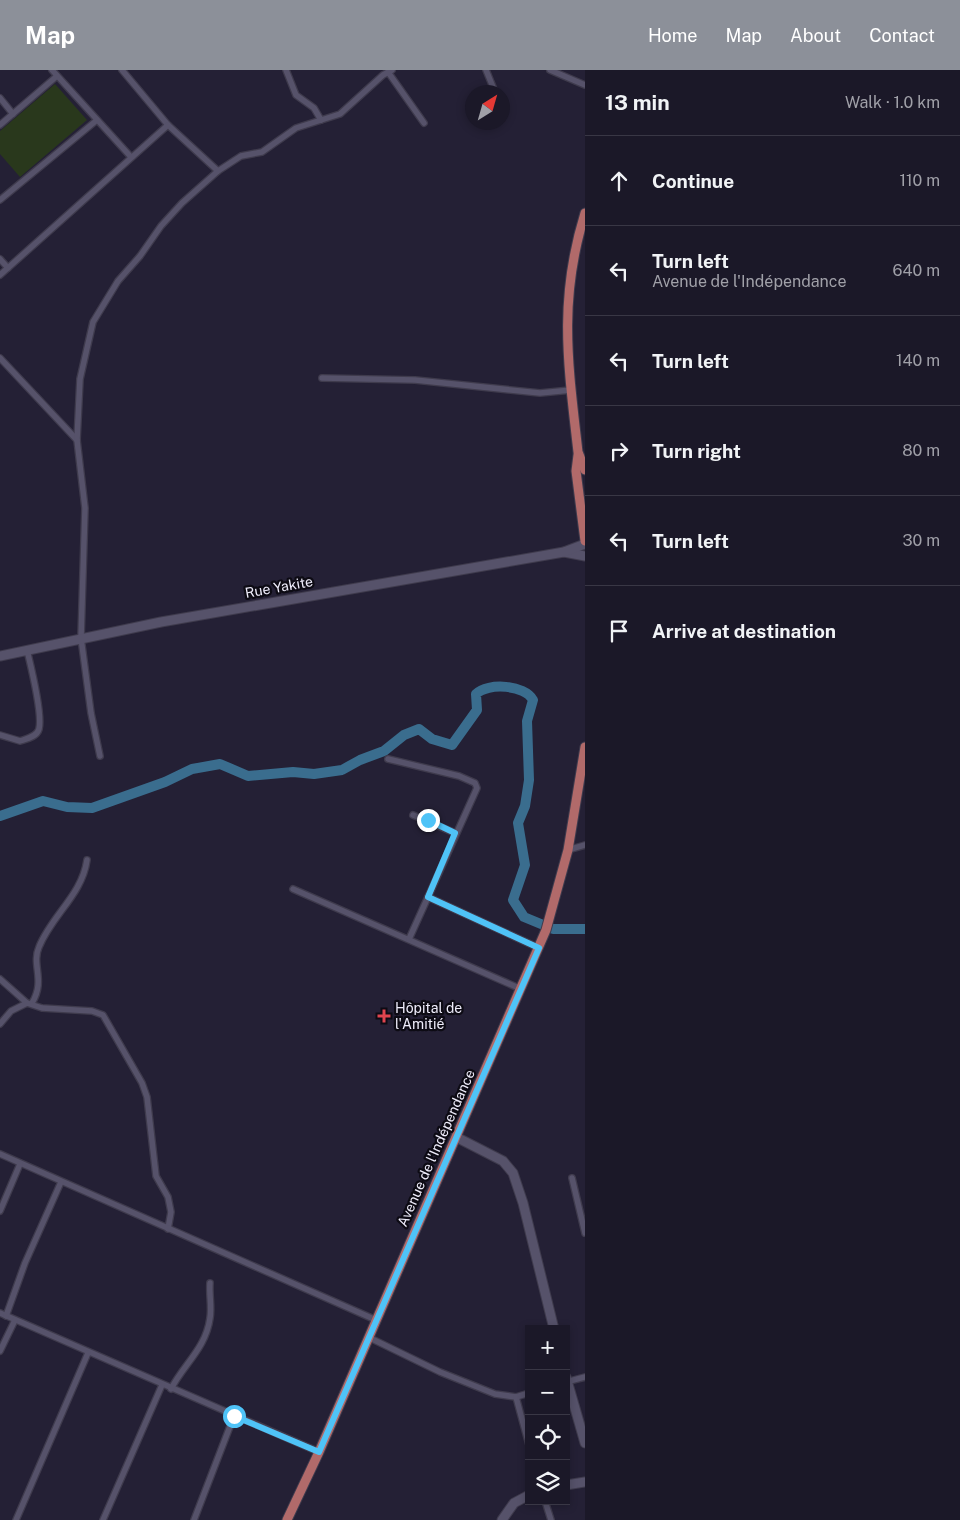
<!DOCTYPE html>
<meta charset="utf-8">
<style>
body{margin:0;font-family:"Public Sans",sans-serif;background:#282534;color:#f1f3f6}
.controls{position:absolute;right:15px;bottom:15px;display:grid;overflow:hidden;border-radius:0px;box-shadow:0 2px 8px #0003}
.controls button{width:45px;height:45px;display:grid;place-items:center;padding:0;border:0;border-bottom:1px solid #393745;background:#1b1828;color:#f1f3f6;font:25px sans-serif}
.compass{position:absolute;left:465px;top:15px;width:45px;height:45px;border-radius:50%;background:#1b1828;box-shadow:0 2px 8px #0003;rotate:37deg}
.stop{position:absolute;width:15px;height:15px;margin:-11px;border:4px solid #4fc3f7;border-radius:50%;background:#fff}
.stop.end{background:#4fc3f7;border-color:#fff;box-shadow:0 1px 5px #0008}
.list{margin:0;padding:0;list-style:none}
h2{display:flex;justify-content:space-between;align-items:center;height:65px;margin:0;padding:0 20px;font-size:21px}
h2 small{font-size:16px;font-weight:400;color:#a0a0a8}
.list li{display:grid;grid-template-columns:32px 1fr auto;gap:15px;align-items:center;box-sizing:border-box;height:90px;padding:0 20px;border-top:1px solid #393745}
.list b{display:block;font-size:19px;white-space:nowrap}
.list p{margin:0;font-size:16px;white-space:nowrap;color:#a0a0a8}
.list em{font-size:16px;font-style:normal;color:#a0a0a8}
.icon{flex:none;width:28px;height:28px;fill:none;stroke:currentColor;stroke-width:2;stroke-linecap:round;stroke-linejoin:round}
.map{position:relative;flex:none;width:585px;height:1450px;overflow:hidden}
header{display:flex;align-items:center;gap:30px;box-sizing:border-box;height:70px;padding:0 25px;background:#8c9099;color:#fff}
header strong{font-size:24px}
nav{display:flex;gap:28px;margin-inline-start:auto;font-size:18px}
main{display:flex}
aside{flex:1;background:#1b1828}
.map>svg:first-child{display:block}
.green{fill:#29381c}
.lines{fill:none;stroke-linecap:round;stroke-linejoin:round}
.river{stroke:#3a6d8e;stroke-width:10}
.street-casing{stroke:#3f3b4d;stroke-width:8}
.secondary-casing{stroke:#3f3b4d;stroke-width:11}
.primary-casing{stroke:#3f3b4d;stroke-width:11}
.street{stroke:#56526a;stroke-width:5.5}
.secondary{stroke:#56526a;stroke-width:9}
.primary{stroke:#b16a6a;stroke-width:9}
.route{stroke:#4fc3f7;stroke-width:6}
.health-dot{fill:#e0444e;stroke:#0d0b14;stroke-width:2}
.labels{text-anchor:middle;stroke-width:4.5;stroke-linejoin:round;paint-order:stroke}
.street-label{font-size:14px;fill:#efedfb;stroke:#0d0b14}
.poi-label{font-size:14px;fill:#efedfb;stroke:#0d0b14;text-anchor:start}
</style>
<header>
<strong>Map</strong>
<nav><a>Home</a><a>Map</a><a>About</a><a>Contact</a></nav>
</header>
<main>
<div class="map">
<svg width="585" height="1450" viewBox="0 0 585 1450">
<rect width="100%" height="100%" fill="#242035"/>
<!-- green -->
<path class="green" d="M 55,14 L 87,50 L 20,107 L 0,84 L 0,61 Z"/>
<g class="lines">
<!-- river -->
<path class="river" d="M 0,746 L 43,731 L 67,737 L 92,738 L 165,712 L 192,699 L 220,694 L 248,706 L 293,702 L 314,704 L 342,700 L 360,690 L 384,681 L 404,665 L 419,659 L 432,669 L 452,675 L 477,640 L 476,624 C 488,612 525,615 533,630 L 527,651 L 529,710 L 525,736 L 518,753 L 525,795 L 513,830 L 524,847 L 553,859 L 585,859"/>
<!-- street casing -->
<g class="street-casing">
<g id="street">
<path d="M 52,0 L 131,87"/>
<path d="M 122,0 L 168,55 L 218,101"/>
<path d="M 286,0 L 296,25 L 314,38 L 321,50"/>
<path d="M 486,0 L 495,22"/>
<path d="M 550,0 L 585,15"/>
<path d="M 388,2 L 424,53"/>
<path d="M 0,28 L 13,44"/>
<path d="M 0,55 L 57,6"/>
<path d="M 0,130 L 97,50"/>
<path d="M 0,189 L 8,198"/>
<path d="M 0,205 L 168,55"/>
<path d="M 0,288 L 77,370"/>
<path d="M 322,308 L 415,310 L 540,323 L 571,320"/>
<path d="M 0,665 L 20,671 C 26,669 37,667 39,659 C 43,644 31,597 27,580"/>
<path d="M 100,686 L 91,643 L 81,568 L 85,438 L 77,370 L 80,309 L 93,252 L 118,211 L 140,186 L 161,156 L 182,133 L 218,101 L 241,86 L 262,82 L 296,58 L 340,44 L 383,5 L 392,0"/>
<path d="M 388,689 L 459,706 L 475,713 L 477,718 L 428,827 L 539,878"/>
<path d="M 413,745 L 455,763"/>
<path d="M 568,780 L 585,775"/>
<path d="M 293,819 L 521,919"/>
<path d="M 409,869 L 428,827"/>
<path d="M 0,909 L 27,933"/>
<path d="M 32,933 C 46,910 31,895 39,877 C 52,845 82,825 87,790"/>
<path d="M 0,954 L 11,941 L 27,933 L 42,938 L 92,941 L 103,945 L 142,1013 L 147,1027 L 156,1106 L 168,1127 L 171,1142 L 168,1159"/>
<path d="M 0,1084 L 376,1250"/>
<path d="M 572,1108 L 585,1163"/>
<path d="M 0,1141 L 20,1094"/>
<path d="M 0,1243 L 319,1382"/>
<path d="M 6,1246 L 25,1193 L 61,1112"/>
<path d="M 368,1267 L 440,1302 L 495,1324 L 516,1327 L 529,1323"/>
<path d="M 0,1281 L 15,1250"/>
<path d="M 566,1312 L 585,1307"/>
<path d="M 171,1319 C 184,1294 206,1278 210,1248 C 212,1237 209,1225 210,1213"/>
<path d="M 516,1327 L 529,1375"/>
<path d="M 545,1431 L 551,1450"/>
<path d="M 16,1450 L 88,1283"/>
<path d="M 103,1450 L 162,1315"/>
<path d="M 194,1450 L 234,1346"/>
</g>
</g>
<!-- secondary casing -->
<g class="secondary-casing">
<g id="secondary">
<path d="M 564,482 L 585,486"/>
<path d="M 0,586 L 161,552 L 564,482 L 585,474"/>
<path d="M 456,1067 L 503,1091 L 513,1103 L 523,1133 L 554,1259"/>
<path d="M 566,1307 L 585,1373"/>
<path d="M 566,1415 L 585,1412"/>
<path d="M 502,1450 L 514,1433 L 529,1425"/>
</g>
</g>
<!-- primary casing -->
<g class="primary-casing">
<g id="primary">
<path d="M 585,143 C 558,230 568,294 578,382 L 585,400"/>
<path d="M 578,385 L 576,401 L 585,471"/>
<path d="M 287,1450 L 319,1382 L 546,860 L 568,780 L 585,677"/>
</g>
</g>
<!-- street -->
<use href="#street" class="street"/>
<!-- secondary -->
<use href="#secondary" class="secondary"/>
<!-- primary -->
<use href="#primary" class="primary"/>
</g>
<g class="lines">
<!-- route -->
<path class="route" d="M 234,1346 L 319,1382 L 539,878 L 428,827 L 455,763 L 428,750"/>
</g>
<!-- markers -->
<path class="health-dot" d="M381.5 938.5h5v5h5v5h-5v5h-5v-5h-5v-5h5z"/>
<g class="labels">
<!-- street labels -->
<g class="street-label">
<text transform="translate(279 517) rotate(-10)" y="5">Rue Yakite</text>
<text transform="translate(436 1078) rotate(-66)" y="5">Avenue de l'Indépendance</text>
</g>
<!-- poi labels -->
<g class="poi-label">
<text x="395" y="943">Hôpital de<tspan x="395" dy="16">l'Amitié</tspan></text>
</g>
</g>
</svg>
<div class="controls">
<button>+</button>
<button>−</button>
<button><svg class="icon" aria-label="locate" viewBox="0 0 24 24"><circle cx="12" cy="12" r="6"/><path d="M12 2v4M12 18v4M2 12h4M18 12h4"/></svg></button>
<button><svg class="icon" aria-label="layers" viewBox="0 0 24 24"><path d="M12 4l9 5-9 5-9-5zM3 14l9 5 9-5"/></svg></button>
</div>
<svg class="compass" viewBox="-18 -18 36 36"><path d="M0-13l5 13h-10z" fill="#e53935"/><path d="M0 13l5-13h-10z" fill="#a0a0a8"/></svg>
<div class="stop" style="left:234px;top:1346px"></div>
<div class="stop end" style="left:428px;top:750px"></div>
</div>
<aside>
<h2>13 min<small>Walk · 1.0 km</small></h2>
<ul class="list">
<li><svg class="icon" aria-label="ahead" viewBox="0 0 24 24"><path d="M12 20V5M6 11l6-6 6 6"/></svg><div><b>Continue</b></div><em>110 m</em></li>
<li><svg class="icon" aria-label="left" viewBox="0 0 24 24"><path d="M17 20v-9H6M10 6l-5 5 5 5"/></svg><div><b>Turn left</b><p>Avenue de l'Indépendance</p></div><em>640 m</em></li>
<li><svg class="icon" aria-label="left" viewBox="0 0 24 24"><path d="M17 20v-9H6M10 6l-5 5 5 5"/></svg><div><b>Turn left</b></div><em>140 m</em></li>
<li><svg class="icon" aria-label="right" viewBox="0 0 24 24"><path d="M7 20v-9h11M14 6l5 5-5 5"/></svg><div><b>Turn right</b></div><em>80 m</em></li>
<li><svg class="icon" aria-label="left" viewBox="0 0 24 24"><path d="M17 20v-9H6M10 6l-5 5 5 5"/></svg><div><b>Turn left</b></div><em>30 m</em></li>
<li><svg class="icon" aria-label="arrive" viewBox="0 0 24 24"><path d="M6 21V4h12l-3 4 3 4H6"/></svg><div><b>Arrive at destination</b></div></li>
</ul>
</aside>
</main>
